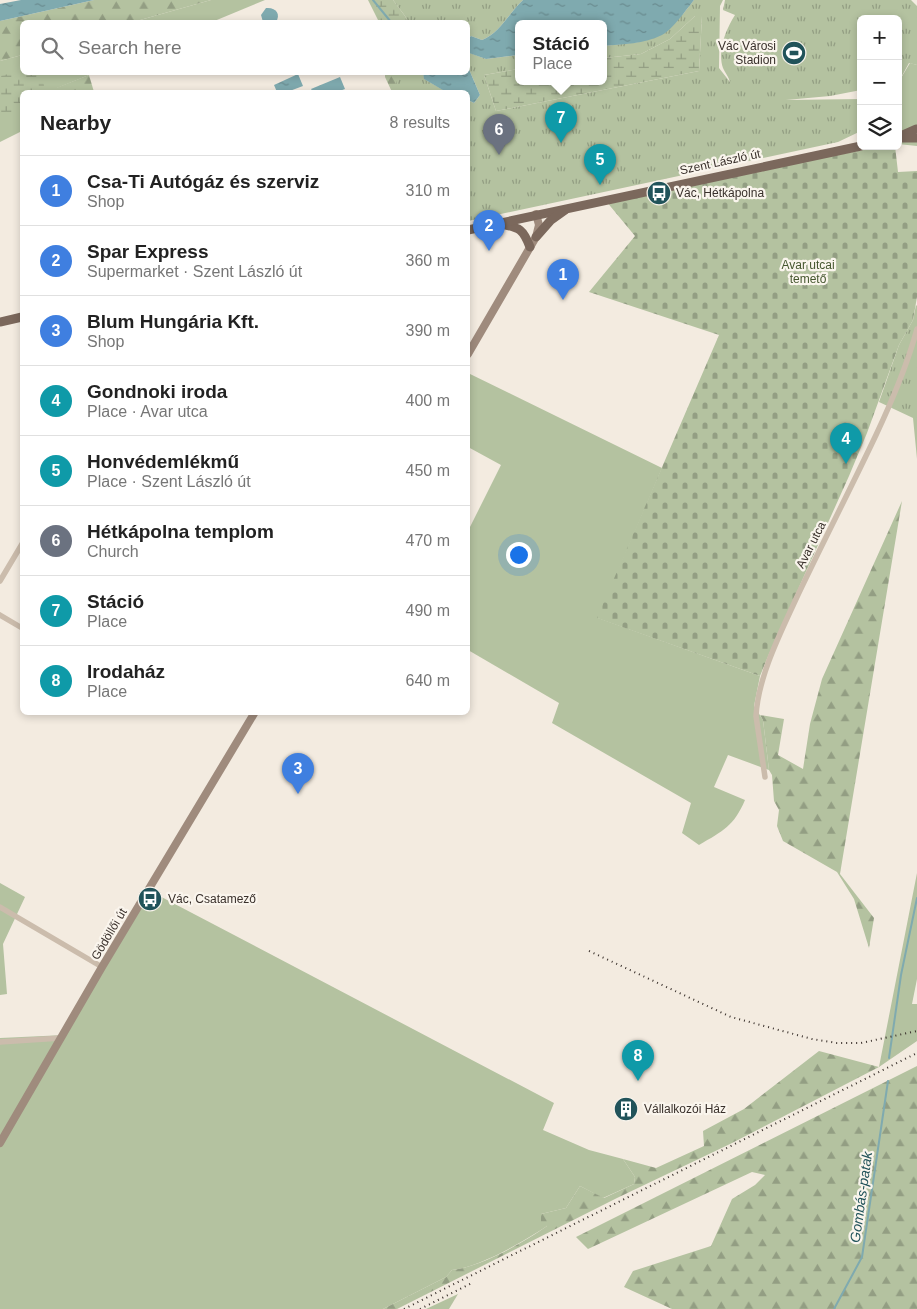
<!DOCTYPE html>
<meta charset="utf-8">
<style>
body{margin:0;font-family:Helvetica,sans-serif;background:#f2f2f2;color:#222}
.controls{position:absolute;right:15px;top:15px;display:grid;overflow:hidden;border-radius:8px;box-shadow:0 2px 8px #0003}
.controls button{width:45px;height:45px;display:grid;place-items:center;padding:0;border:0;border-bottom:1px solid #e0e0e0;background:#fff;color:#222;font:25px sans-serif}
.you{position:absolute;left:518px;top:554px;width:18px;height:18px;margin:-12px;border:4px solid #fff;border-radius:50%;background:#1a73e8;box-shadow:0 0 0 8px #1a73e833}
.badge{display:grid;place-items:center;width:32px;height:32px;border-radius:50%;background:#21535a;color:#fff;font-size:16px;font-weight:700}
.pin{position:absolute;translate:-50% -41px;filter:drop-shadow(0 1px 2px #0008)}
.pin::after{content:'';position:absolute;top:26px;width:18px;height:15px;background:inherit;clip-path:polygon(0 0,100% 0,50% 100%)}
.popup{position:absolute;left:515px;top:20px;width:92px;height:65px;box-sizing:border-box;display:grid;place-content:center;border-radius:8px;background:#fff;filter:drop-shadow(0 1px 4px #0005);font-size:16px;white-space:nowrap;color:#767676}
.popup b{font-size:19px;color:#222}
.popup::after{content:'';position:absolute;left:50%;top:100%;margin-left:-10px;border:10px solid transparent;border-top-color:#fff}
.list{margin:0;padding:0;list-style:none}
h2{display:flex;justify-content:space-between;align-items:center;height:65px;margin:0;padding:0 20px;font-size:21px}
h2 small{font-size:16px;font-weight:400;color:#767676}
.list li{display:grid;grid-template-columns:32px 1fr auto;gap:15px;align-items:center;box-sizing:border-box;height:70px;padding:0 20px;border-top:1px solid #e0e0e0}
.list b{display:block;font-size:19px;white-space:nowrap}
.list p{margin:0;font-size:16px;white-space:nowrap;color:#767676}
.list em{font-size:16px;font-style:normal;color:#767676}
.icon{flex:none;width:28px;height:28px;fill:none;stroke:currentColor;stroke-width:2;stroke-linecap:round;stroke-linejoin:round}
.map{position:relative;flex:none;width:917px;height:1309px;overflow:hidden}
.search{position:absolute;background:#fff;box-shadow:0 2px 8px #0003;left:20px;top:20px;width:450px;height:55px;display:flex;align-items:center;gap:12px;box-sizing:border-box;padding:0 18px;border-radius:8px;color:#767676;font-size:19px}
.panel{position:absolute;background:#fff;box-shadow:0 2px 8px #0003;left:20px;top:90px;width:450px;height:625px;border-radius:8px}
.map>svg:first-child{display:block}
.grass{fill:#b4c2a0}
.forest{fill:url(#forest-firs)}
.wetland{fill:url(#wetland-marsh)}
.cemetery{fill:url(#cemetery-stones)}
.park{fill:url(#park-tufts)}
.water{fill:url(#water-ripples)}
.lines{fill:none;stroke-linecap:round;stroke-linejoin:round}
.stream{stroke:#7faaaf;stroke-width:2}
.street{stroke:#cbbcac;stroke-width:5.5}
.secondary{stroke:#9f8b7d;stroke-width:8}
.primary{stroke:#7b685c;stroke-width:9}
.rail{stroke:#39302b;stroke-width:2;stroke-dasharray:1 4;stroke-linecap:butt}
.labels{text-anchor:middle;stroke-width:4.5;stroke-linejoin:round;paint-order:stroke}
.poi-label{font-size:12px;fill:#39302b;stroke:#faf5ed;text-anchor:start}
.street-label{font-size:12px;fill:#39302b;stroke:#faf5ed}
.park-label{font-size:12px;fill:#46572f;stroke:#faf5ed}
.water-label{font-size:14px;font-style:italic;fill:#21535a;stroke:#faf5ed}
</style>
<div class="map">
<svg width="917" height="1309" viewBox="0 0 917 1309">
<defs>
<pattern id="forest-firs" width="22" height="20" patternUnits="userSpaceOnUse" patternTransform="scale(1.25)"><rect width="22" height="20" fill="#b4c2a0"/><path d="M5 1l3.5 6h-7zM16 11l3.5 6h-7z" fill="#939e83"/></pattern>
<pattern id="wetland-marsh" width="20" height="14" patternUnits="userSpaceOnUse" patternTransform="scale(1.25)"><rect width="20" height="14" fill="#b4c2a0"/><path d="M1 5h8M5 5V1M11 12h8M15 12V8" fill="none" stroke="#939e83"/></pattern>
<pattern id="cemetery-stones" width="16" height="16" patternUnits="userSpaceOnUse" patternTransform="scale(1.25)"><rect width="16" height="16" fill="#b4c2a0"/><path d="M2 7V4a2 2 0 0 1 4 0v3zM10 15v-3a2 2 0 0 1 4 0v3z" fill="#939e83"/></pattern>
<pattern id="park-tufts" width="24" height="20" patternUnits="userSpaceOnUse" patternTransform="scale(1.25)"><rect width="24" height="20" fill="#b4c2a0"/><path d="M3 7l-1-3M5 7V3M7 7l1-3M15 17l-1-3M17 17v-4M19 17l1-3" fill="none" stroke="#939e83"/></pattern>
<pattern id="water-ripples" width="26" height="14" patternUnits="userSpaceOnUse" patternTransform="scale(1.25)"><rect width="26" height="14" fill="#7faaaf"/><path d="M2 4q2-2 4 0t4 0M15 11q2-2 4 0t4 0" fill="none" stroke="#698b8f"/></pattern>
</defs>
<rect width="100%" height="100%" fill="#f3ebe0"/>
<!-- grass -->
<g class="grass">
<path d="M 211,0 L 265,0 L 212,22 L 133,22 Z"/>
<path d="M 22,55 L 22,72 L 94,73 L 57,88 L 58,92 L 22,92 L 22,131 L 0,142 L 0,61 Z"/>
<path d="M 910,63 L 917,65 L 917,146 L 898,144 L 898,83 Z"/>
<path d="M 468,373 L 662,468 L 598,618 L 760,676 L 754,706 L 763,720 L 769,770 L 728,755 L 714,787 L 745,800 C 734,826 723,831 699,845 L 682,833 L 691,803 L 552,723 L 559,703 L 468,650 L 468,531 L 501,465 L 468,447 Z"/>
<path d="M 917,873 L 917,979 L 912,1004 L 917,1004 L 917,1041 L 879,1067 Z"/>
<path d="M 0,883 L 25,897 L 3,944 L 7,994 L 0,995 Z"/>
<path d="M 150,891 L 554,1103 L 543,1130 L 589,1150 L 623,1159 L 635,1177 L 634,1184 L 603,1198 L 580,1186 L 566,1208 L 541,1214 L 547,1226 C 523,1242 480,1267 452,1270 L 446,1277 L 383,1309 L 0,1309 L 0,1038 L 65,1035 Z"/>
<path d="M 458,1294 L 449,1309 L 426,1309 Z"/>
</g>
<!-- forest -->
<g class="forest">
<path d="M 94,0 L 211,0 L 133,22 L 22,22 L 22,55 L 0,61 L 0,21 Z"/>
<path d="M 385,73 L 423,73 L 424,79 L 446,92 L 392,92 L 385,77 Z"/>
<path d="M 89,75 L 94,92 L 58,92 L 56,88 Z"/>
<path d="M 902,501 L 840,874 L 874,918 L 869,948 L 854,899 L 837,872 L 783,841 L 777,826 L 779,810 L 774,801 L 772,775 L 769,770 L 763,720 L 760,715 L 784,719 L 778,755 L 803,769 L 810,724 L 822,679 Z"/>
<path d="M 819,1051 L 879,1067 L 730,1144 L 617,1198 L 401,1307 L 397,1309 L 383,1309 L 446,1277 L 452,1270 C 480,1267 523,1243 547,1226 L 541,1224 L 541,1214 L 566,1208 L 580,1186 L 604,1198 L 634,1184 L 635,1177 L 623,1159 L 656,1168 L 704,1146 L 703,1131 L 744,1109 Z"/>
<path d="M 917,1066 L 917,1309 L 672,1309 L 624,1287 L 633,1271 L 711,1246 L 732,1199 L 755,1185 L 765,1175 L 752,1172 L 588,1249 L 576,1237 Z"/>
</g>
<!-- wetland -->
<g class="wetland">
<path d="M 368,0 L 393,0 L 405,16 L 408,22 L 379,22 Z"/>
<path d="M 695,16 L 702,16 L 699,71 L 496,111 L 484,75 L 518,69 L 518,82 L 604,82 L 604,58 L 641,54 L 670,39 Z"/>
<path d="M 22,71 L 22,72 L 38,73 L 47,92 L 22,92 L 22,111 L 0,118 L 0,76 Z"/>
</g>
<!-- cemetery -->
<path class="cemetery" d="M 884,146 L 895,146 L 898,172 L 917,171 L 917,297 L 913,320 L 899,345 L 867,433 L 849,476 L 769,654 L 760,676 L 597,618 L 719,335 L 589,292 L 635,236 L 606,201 L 615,197 Z"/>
<!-- park -->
<g class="park">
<path d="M 393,0 L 523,0 C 509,13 500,33 482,40 L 471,36 L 468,39 L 468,22 L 408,22 L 405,16 Z"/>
<path d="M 694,0 L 723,0 L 720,6 L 719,68 L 730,82 C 729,77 725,73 723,68 C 717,51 726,29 735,15 L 723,10 L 725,0 L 911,0 L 917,6 L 917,65 L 909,63 L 898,83 L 898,19 L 861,19 L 861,90 L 830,96 L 786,100 L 861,99 L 861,131 L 838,142 L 468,221 L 468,100 L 474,103 L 480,95 L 468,67 L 468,48 L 470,53 L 486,59 L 518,55 L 518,69 L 484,75 L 496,111 L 699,71 L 702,16 L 695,16 L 670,39 L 641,54 L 604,58 L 604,46 L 639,42 L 683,14 Z"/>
<path d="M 399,73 L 423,73 L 424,79 L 446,92 L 398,92 L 395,88 Z"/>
<path d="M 916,305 L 917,306 L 917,459 L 913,418 L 879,402 L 899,345 L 913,320 Z"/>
</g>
<!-- water -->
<g class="water">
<path d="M 21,0 L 94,0 L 0,21 L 0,4 Z"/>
<path d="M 523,0 L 694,0 C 686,10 673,29 662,35 C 644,44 623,44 604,46 L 604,24 L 518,24 L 518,55 L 486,59 L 469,53 L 468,48 L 468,39 L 471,36 L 482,40 C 500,33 509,13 523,0 Z"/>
<path d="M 266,8 C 276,7 281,14 276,22 L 263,22 L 261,15 Z"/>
<path d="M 468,67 L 480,95 L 474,103 L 468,100 L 468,92 L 446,92 L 424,79 L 423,73 L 468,72 Z"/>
<path d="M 298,74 L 303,86 L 287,92 L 277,92 L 274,85 Z"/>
<path d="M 340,77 L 345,89 L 337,92 L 313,92 L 311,89 Z"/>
</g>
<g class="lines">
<!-- stream -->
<g class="stream">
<path d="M 373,0 L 391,22"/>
<path d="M 889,1058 L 901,975 L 917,898"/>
<path d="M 834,1309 L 862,1257 L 888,1081"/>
</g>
<!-- street -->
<g class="street">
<path d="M 0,581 L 22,544"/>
<path d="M 0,615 L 22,628"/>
<path d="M 765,777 L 756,716 C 758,677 780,634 796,599 C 822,544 850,490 876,435 C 892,401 907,366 917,329"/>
<path d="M 0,907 L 102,967"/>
<path d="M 0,1042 L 61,1038"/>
</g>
<!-- secondary -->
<g class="secondary">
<path d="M 468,354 L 536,237 L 539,225 L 536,214"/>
<path d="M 0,1143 L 102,967 L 255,712"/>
</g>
<!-- primary -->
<g class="primary">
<path d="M 898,137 L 916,129"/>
<path d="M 901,138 L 917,138"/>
<path d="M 502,224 C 520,228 523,229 530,247"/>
<path d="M 468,230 L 861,146"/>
<path d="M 536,237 L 551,220 L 565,210"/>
<path d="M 0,322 L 22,317"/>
</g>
<!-- rail -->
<g class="rail">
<path d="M 589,951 L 731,1017 L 812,1039 L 837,1043 L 861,1043 L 917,1031"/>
<path d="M 404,1309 L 917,1053"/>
<path d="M 420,1309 L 472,1283"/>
</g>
</g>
<!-- icons -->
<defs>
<g id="stadium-disc" transform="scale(1.25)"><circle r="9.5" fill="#21535a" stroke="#faf5ed"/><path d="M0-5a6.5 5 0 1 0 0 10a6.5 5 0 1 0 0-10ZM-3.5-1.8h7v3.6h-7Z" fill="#fff"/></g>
<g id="bus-disc" transform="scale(1.25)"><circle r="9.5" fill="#21535a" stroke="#faf5ed"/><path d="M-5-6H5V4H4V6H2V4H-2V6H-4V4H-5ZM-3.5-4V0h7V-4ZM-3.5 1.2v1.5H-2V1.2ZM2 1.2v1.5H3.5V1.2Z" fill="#fff"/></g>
<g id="building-disc" transform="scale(1.25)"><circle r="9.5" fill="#21535a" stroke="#faf5ed"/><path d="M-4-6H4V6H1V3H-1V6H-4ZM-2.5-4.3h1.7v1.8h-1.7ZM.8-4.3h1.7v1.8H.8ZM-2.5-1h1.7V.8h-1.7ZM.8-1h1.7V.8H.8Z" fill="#fff"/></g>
</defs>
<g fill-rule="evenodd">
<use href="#stadium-disc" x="794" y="53"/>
<use href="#bus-disc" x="659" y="193"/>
<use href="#bus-disc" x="150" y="899"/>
<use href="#building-disc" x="626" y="1109"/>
</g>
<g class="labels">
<!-- poi labels -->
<g class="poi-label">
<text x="776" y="50" text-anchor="end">Vác Városi<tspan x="776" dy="14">Stadion</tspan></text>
<text x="676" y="197">Vác, Hétkápolna</text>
<text x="168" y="903">Vác, Csatamező</text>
<text x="644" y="1113">Vállalkozói Ház</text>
</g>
<!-- street labels -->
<g class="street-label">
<text transform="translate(720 162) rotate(-12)" y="4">Szent László út</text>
<text transform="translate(811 545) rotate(-63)" y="4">Avar utca</text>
<text transform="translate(109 934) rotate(-59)" y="4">Gödöllői út</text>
</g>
<!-- park labels -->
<g class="park-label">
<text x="808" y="269">Avar utcai<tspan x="808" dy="14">temető</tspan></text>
</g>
<!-- water labels -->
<g class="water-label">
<text transform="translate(861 1197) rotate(-82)" y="5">Gombás-patak</text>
</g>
</g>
</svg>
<div class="controls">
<button>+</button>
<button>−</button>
<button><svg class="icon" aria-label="layers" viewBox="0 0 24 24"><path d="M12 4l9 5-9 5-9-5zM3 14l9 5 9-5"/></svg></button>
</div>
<div class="you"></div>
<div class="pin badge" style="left:563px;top:300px;background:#3f7fe0">1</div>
<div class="pin badge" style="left:489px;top:251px;background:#3f7fe0">2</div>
<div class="pin badge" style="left:298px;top:794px;background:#3f7fe0">3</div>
<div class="pin badge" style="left:846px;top:464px;background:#0f9aa8">4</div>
<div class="pin badge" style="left:600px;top:185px;background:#0f9aa8">5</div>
<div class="pin badge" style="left:499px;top:155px;background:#6b7280">6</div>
<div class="pin badge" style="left:561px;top:143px;background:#0f9aa8">7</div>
<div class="popup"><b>Stáció</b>Place</div>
<div class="pin badge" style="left:638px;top:1081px;background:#0f9aa8">8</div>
<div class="search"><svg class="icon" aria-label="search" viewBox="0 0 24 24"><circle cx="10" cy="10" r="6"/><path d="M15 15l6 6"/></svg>Search here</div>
<section class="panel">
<h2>Nearby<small>8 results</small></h2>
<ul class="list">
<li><span class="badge" style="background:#3f7fe0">1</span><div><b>Csa-Ti Autógáz és szerviz</b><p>Shop</p></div><em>310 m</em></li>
<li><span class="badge" style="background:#3f7fe0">2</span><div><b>Spar Express</b><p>Supermarket · Szent László út</p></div><em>360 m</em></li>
<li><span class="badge" style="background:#3f7fe0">3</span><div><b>Blum Hungária Kft.</b><p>Shop</p></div><em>390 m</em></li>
<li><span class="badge" style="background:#0f9aa8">4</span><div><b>Gondnoki iroda</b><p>Place · Avar utca</p></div><em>400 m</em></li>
<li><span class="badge" style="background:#0f9aa8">5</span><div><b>Honvédemlékmű</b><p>Place · Szent László út</p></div><em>450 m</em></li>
<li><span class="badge" style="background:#6b7280">6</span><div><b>Hétkápolna templom</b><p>Church</p></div><em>470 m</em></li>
<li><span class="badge" style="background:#0f9aa8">7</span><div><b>Stáció</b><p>Place</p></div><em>490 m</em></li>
<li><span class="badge" style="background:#0f9aa8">8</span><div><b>Irodaház</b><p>Place</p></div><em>640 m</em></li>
</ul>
</section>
</div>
